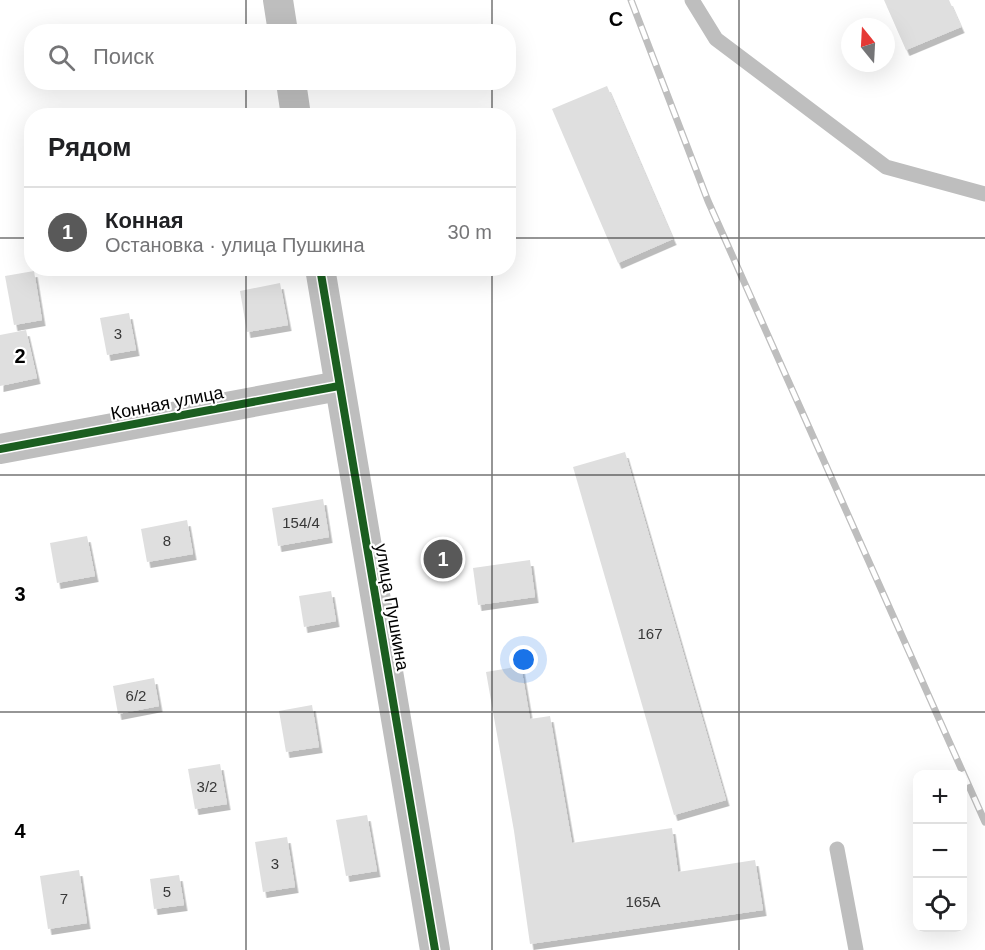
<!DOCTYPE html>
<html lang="ru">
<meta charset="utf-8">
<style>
body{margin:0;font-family:Arial,sans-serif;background:#f2f2f2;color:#202124}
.controls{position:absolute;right:18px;bottom:18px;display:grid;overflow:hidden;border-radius:12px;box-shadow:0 6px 24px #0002}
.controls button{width:54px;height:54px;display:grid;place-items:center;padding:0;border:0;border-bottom:2px solid #e0e0e0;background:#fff;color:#202124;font:30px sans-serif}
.compass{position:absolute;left:841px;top:18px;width:54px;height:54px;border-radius:50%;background:#fff;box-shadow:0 6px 24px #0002;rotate:342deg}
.you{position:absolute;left:524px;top:660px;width:21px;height:21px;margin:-15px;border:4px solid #fff;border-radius:50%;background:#1a73e8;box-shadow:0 0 0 9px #1a73e833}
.badge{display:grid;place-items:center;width:39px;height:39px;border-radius:50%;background:#595959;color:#fff;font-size:20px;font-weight:700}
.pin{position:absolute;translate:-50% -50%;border:3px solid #fff;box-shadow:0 2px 6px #0006}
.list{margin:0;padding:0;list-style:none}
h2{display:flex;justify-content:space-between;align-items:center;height:78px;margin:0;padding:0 24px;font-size:26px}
h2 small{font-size:20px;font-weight:400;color:#757577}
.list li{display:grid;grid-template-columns:39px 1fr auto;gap:18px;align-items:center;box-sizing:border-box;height:90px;padding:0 24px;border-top:2px solid #e0e0e0}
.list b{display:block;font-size:22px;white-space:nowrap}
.list p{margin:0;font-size:20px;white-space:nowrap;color:#757577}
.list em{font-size:20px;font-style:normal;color:#757577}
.icon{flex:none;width:33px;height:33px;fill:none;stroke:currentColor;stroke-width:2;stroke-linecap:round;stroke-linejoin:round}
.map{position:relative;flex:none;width:985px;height:950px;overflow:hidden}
.search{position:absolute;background:#fff;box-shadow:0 6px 24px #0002;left:24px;top:24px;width:492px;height:66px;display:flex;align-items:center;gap:15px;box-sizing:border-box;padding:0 21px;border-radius:24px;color:#757577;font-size:22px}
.panel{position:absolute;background:#fff;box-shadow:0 6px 24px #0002;left:24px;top:108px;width:492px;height:168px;border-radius:24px}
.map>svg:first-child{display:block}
.building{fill:#dfdfdf;filter:url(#shadow)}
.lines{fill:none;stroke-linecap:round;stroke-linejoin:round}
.lane{stroke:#bebebe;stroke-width:15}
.street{stroke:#bebebe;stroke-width:30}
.rail-casing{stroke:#bebebe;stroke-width:7}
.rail{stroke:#fff;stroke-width:4.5;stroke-dasharray:14;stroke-linecap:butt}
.cycleway-casing{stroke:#fff;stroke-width:11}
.cycleway{stroke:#1b5e20;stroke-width:8}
.grid{fill:none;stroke:#000;stroke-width:1.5;stroke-opacity:0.55}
.labels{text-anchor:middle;stroke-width:4.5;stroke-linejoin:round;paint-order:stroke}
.number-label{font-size:15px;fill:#383838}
.street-label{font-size:18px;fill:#000;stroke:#fff}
.grid-label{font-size:20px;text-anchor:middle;font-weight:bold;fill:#000;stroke:#fff;stroke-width:4.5;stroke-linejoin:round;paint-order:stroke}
</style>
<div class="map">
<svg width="985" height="950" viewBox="0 0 985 950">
<defs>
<filter id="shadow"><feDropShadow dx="3.5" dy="6" stdDeviation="0" flood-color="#0004"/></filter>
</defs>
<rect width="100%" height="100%" fill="#fff"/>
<!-- building -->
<g class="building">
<path d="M 884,0 L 949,0 L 961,27 L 906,50 Z"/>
<path d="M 607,86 L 673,239 L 618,263 L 552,109 Z"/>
<path d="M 34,271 L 42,320 L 14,325 L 5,276 Z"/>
<path d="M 280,283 L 288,325 L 247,332 L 240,291 Z"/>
<path d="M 129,313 L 136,350 L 107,355 L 100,318 Z"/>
<path d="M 26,330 L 37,378 L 0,386 L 0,335 Z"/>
<path d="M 625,452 L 726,800 L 674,815 L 573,467 Z"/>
<path d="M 323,499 L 329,537 L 278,546 L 272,508 Z"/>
<path d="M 187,520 L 193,554 L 147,562 L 141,529 Z"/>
<path d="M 87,536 L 95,576 L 57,583 L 50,543 Z"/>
<path d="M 530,560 L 535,597 L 478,605 L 473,568 Z"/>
<path d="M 331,591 L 336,621 L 304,627 L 299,596 Z"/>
<path d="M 521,666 L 530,719 L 550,716 L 572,843 L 672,828 L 678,872 L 755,860 L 763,910 L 530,944 L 514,831 L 486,672 Z"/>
<path d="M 154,678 L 159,706 L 118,714 L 113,686 Z"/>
<path d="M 312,705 L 319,747 L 286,752 L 279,711 Z"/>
<path d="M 220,764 L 227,804 L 195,809 L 188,769 Z"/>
<path d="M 367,815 L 377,871 L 346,876 L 336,820 Z"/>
<path d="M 287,837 L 295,887 L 263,892 L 255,842 Z"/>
<path d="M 79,870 L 87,923 L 48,929 L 40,876 Z"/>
<path d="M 179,875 L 184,905 L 154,909 L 150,879 Z"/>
</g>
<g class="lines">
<!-- lane -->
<g class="lane">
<path d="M 692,0 L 716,39 L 886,167 L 985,194"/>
<path d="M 837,849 L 856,950"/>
</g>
<!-- street -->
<g class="street">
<path d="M 278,0 L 283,32"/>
<path d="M 291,82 L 296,116"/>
<path d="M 320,268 L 435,950"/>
<path d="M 0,449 L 339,386"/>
</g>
<!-- rail casing -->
<g class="rail-casing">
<path id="rail" d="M 631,0 L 708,201 L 985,822"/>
</g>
<!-- rail -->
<use href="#rail" class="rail"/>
<!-- cycleway casing -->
<g class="cycleway-casing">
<g id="cycleway">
<path d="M 320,268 L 435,950"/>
<path d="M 0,449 L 339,386"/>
</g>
</g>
<!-- cycleway -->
<use href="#cycleway" class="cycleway"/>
</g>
<!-- grid -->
<path class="grid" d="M 246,0 L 246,32M 492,0 L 492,32M 739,0 L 739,950M 246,82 L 246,116M 492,82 L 492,116M 0,238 L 32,238M 508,238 L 985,238M 246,268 L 246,950M 492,268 L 492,950M 0,475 L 985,475M 0,712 L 985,712"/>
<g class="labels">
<!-- number labels -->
<g class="number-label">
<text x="118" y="339">3</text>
<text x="301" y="528">154/4</text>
<text x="167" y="546">8</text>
<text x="650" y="639">167</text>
<text x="136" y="701">6/2</text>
<text x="207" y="792">3/2</text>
<text x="275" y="869">3</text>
<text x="167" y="897">5</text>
<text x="64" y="904">7</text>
<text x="643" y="907">165А</text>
</g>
<!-- street labels -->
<g class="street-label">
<text transform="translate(167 403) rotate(-11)" y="6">Конная улица</text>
<text transform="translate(392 607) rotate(80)" y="6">улица Пушкина</text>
</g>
</g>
<g class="grid-label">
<text x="616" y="26">C</text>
<text x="20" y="363">2</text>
<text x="20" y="601">3</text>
<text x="20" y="838">4</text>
</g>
</svg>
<div class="controls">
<button>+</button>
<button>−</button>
<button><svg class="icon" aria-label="locate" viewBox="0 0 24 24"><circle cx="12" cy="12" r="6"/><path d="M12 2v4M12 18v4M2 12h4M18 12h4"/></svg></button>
</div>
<svg class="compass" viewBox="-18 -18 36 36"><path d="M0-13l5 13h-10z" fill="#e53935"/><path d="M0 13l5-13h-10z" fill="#757577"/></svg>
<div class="you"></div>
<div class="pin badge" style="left:443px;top:559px">1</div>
<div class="search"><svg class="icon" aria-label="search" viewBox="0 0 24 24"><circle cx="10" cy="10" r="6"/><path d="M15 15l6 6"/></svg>Поиск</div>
<section class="panel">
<h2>Рядом<small></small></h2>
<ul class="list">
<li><span class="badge">1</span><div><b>Конная</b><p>Остановка · улица Пушкина</p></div><em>30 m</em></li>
</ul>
</section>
</div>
